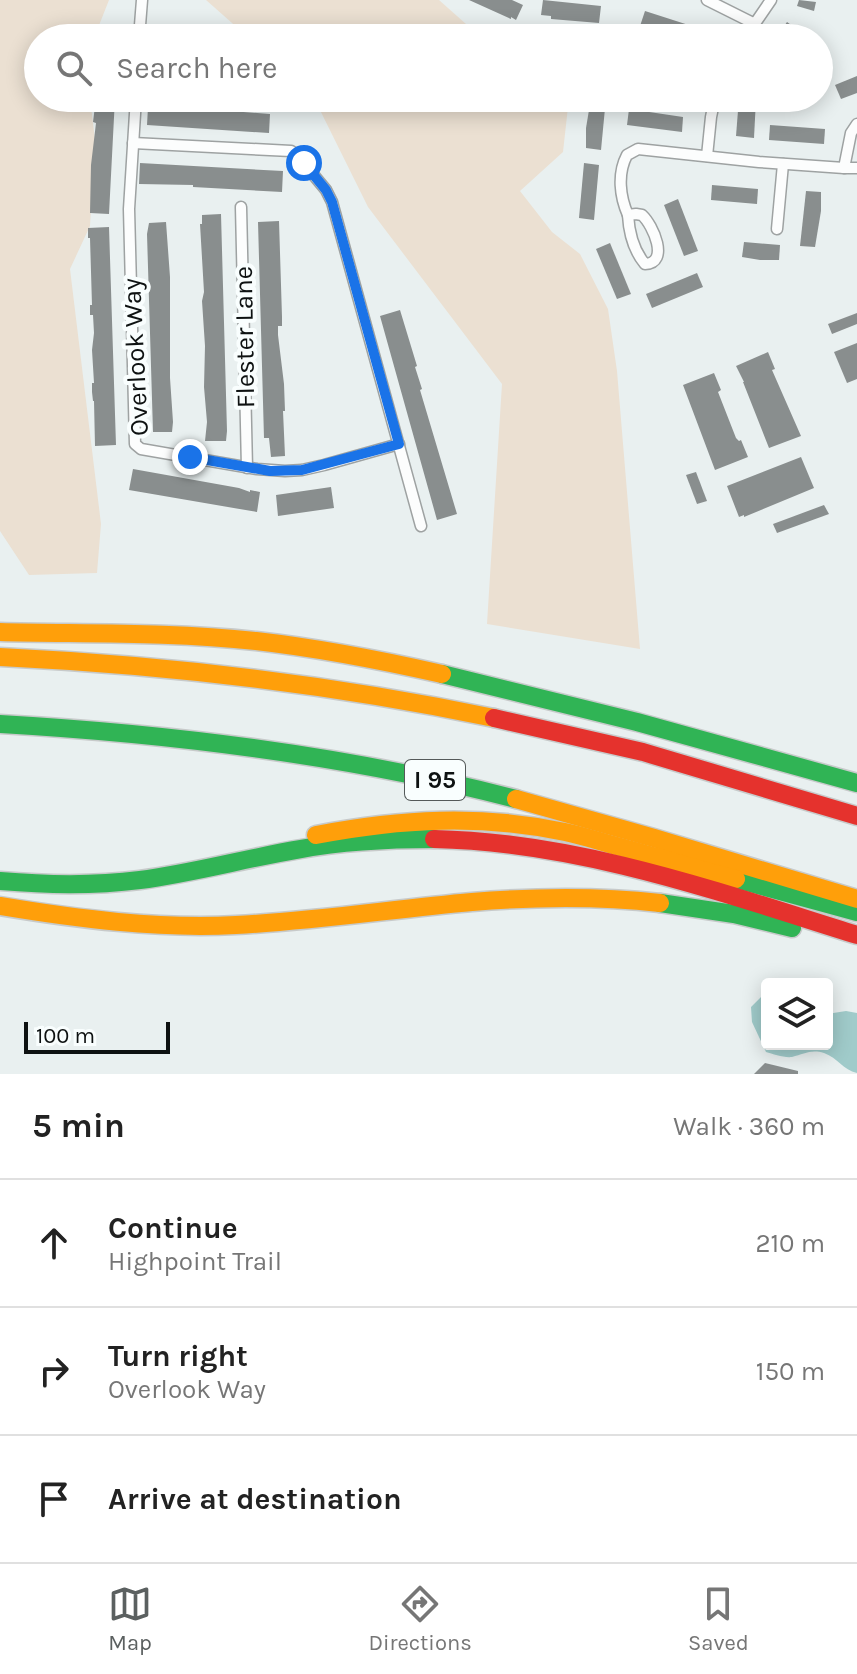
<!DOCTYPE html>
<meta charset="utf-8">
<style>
body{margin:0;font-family:Karla,sans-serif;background:#f2f2f2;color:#222}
.controls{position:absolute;right:24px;bottom:24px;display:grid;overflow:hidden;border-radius:8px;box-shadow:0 4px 20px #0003}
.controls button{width:72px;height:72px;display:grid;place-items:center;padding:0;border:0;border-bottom:2px solid #e0e0e0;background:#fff;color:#222;font:40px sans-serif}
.scale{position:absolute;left:24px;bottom:20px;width:146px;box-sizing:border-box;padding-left:8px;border:4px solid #0e1212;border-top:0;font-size:22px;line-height:28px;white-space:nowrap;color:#0e1212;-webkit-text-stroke:6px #f9fefe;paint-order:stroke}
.stop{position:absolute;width:24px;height:24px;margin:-18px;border:6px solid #1a73e8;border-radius:50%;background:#fff}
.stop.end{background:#1a73e8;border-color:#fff;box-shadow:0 2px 8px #0008}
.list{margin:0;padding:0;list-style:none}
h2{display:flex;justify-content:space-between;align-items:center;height:104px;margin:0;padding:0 32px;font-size:34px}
h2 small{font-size:26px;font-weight:400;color:#767676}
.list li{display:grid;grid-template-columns:52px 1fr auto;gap:24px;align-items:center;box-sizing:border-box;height:128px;padding:0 32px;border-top:2px solid #e0e0e0}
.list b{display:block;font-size:30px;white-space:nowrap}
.list p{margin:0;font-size:26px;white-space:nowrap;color:#767676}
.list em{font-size:26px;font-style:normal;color:#767676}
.icon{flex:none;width:44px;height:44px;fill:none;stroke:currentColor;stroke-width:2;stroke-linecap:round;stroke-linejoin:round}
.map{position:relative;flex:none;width:857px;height:1074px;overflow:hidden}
.search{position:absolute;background:#fff;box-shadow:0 4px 20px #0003;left:24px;right:24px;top:24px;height:88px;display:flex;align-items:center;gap:20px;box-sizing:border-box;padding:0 28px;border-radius:44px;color:#767676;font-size:30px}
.sheet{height:488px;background:#fff}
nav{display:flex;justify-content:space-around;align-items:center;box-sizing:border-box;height:112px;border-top:2px solid #e0e0e0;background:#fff;font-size:22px;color:#767676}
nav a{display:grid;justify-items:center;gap:4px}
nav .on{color:#5b6060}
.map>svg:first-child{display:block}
.green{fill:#ebe0d2}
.water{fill:#a0cbca}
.building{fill:#898e8e}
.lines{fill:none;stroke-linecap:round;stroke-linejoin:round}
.street-casing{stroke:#9ea2a2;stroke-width:13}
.fast-casing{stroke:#c7caca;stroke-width:21}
.slow-casing{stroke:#c7caca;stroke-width:21}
.jam-casing{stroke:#c7caca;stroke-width:21}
.street{stroke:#fcfdfd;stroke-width:10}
.fast{stroke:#30b455;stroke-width:18}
.slow{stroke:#ff9f0a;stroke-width:18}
.jam{stroke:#e5322d;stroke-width:18}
.route{stroke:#1a73e8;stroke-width:10}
.labels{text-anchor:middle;stroke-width:8;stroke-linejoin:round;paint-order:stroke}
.shield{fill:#f9fefe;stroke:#545959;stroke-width:2}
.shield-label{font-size:24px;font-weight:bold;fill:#0e1212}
.street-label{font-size:26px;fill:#0e1212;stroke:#f9fefe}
</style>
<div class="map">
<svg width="857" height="1074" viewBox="0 0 857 1074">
<rect width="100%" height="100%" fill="#e9f0f0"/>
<!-- green -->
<g class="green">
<path d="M 0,0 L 109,0 L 94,38 L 38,38 L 38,98 L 90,98 L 95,140 L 90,226 L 70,269 L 101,524 L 97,573 L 29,575 L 0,531 Z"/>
<path d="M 206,0 L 439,0 L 475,32 L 504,38 L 249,38 Z"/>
<path d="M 314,98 L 569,98 L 563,152 L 520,191 L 552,232 L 580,254 L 608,309 L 617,371 L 640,649 L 487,624 L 502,384 L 368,207 Z"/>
</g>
<!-- water -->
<path class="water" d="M 765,993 L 767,993 L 767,1044 L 827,1044 L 827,1014 L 846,1011 L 857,1013 L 857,1073 C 843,1070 838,1058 824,1053 C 811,1049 804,1054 792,1057 C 784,1058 773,1054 766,1052 L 752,1022 L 751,1007 Z"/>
<!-- building -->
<g class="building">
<path d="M 469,0 L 512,0 L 523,5 L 516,20 L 511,17 L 511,19 Z"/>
<path d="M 543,0 L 601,6 L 599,23 L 551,19 L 551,16 L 541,15 Z"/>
<path d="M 799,0 L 816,2 L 814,11 L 797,6 Z"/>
<path d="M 645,11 L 701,29 L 700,31 L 717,38 L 674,38 L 640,26 Z"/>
<path d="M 787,22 L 801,32 L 797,38 L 776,38 Z"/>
<path d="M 857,76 L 857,93 L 841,99 L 835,85 Z"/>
<path d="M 96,98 L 115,98 L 109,214 L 90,213 L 91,165 L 96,123 L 93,122 Z"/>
<path d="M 591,98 L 606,98 L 601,150 L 586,148 L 586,128 Z"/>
<path d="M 739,98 L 756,99 L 754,138 L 736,136 Z"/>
<path d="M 148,107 L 193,110 L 193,108 L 270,114 L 269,133 L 147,125 Z"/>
<path d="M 629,109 L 683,117 L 682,132 L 627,125 Z"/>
<path d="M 770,125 L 825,129 L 824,144 L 769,140 Z"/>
<path d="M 140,163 L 283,171 L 282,192 L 193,187 L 193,185 L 139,184 Z"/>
<path d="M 584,163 L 599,165 L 594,220 L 579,218 Z"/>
<path d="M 712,185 L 758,189 L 757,204 L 711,200 Z"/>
<path d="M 806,191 L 821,192 L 821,211 L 815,247 L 800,246 Z"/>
<path d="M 678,199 L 698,251 L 684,256 L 664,205 Z"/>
<path d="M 221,214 L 227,431 L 226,441 L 205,441 L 207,422 L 204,387 L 205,346 L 202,301 L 204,292 L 200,224 L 202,224 L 202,215 Z"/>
<path d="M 279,221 L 282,317 L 282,326 L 278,326 L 278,335 L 284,384 L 285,411 L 283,411 L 285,456 L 271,457 L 269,438 L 264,438 L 258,222 Z"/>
<path d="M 166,222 L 170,277 L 170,378 L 173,422 L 172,432 L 153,432 L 147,234 L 149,223 Z"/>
<path d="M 109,227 L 116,445 L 95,446 L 94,401 L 93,401 L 92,392 L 92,383 L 94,383 L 92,350 L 94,333 L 93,315 L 90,315 L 90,305 L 92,305 L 90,238 L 88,238 L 88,228 Z"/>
<path d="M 744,242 L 780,245 L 779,260 L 760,260 L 742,257 Z"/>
<path d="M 610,243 L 631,294 L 617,299 L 596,249 Z"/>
<path d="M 697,273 L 703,287 L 652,308 L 646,294 Z"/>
<path d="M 400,310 L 417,366 L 415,367 L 422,389 L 420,390 L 457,514 L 437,520 L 380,316 Z"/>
<path d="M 857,313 L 857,324 L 832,334 L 828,324 Z"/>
<path d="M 857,343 L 857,379 L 847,383 L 834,352 Z"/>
<path d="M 768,352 L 775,369 L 772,370 L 801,436 L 769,448 L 743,382 L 744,382 L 736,366 Z"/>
<path d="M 714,373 L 721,390 L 718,392 L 736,438 L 739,441 L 741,440 L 748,457 L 715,470 L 683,385 Z"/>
<path d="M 801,457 L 814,488 L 744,517 L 744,515 L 739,517 L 727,486 Z"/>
<path d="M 133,469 L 239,488 L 250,492 L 250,490 L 260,492 L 257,512 L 129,490 Z"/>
<path d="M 696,472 L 707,501 L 697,504 L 686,475 Z"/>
<path d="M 331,487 L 334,508 L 278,516 L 276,495 Z"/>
<path d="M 824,505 L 829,514 L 777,533 L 773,524 Z"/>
<path d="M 765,1063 L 798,1071 L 798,1074 L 754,1074 Z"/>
</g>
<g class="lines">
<!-- street casing -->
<g class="street-casing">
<g id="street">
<path d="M 707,0 L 755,24"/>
<path d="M 139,38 L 142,0"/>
<path d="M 745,38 L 771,0"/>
<path d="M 136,98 L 129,209 L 135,444 L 141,449 L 257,469 L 285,471 L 302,470 L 324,465 L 399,444"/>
<path d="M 857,124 L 851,133 L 844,168 L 857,168"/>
<path d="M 133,143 L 291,151 L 297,155 L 326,190 L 332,202 L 421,526"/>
<path d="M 707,156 L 711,117 L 715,98"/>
<path d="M 241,207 L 247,468"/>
<path d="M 636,214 L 642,215 C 653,225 670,263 645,264 C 634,251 629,232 628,215 Z"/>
<path d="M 628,215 C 620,197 617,174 627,155 L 638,149 L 759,162 L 844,168"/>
<path d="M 777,229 L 783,164"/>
</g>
</g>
<!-- fast casing -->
<g class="fast-casing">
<g id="fast">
<path d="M 442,674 L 637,722 L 857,783"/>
<path d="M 0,724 C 174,734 347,755 516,799"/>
<path d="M 736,879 L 857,912"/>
<path d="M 0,881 C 47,885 93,886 140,880 C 194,873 247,858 301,849 C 345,841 390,839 434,839"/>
<path d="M 660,903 L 734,914 L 792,928"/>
</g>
</g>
<!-- slow casing -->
<g class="slow-casing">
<g id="slow">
<path d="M 0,632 C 85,634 171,632 256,641 C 318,648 380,660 442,674"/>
<path d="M 0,657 C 166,665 331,684 494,718"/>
<path d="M 516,799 L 654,838 L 857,899"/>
<path d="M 316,835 C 400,819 480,814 565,832 C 585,836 604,843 624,848 C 661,858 698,869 736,879"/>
<path d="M 0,906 C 78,919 157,929 236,925 C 315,921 393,909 472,902 C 534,897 597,896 660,903"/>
</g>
</g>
<!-- jam casing -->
<g class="jam-casing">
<g id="jam">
<path d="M 494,718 L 643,752 L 857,816"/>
<path d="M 434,839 C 580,842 719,892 857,935"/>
</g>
</g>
<!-- street -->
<use href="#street" class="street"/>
<!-- fast -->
<use href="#fast" class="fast"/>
<!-- slow -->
<use href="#slow" class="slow"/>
<!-- jam -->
<use href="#jam" class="jam"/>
</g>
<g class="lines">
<!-- route -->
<path class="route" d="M 190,457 L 270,471 L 302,470 L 399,444 L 332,202 L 326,190 L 304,163"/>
</g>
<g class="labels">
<!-- shield labels -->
<rect class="shield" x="405" y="760" width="60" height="40" rx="6"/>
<g class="shield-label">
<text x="435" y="788">I 95</text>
</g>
<!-- street labels -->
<g class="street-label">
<text transform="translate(244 337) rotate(-91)" y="9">Flester Lane</text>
<text transform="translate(135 357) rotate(-93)" y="9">Overlook Way</text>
</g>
</g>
</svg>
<div class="controls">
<button><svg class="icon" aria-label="layers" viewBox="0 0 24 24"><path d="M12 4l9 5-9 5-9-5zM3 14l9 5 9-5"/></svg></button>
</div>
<div class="scale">100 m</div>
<div class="stop" style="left:304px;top:163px"></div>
<div class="stop end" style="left:190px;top:457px"></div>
<div class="search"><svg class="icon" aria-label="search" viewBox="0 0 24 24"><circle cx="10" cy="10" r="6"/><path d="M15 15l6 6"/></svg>Search here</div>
</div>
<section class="sheet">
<h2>5 min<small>Walk · 360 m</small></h2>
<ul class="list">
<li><svg class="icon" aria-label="ahead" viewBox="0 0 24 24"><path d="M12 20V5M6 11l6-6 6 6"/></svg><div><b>Continue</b><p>Highpoint Trail</p></div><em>210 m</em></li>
<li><svg class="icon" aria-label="right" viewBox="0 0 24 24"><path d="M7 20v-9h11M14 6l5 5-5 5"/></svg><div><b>Turn right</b><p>Overlook Way</p></div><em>150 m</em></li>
<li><svg class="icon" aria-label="arrive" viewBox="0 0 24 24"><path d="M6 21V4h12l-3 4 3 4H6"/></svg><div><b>Arrive at destination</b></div></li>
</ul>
</section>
<nav>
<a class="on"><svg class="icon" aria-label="map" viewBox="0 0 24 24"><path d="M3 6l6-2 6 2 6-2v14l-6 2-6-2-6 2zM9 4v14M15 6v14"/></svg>Map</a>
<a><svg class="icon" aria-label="directions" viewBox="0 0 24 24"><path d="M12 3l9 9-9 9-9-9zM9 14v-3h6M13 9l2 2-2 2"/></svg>Directions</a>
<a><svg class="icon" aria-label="saved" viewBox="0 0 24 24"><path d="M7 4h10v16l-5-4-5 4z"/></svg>Saved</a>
</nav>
